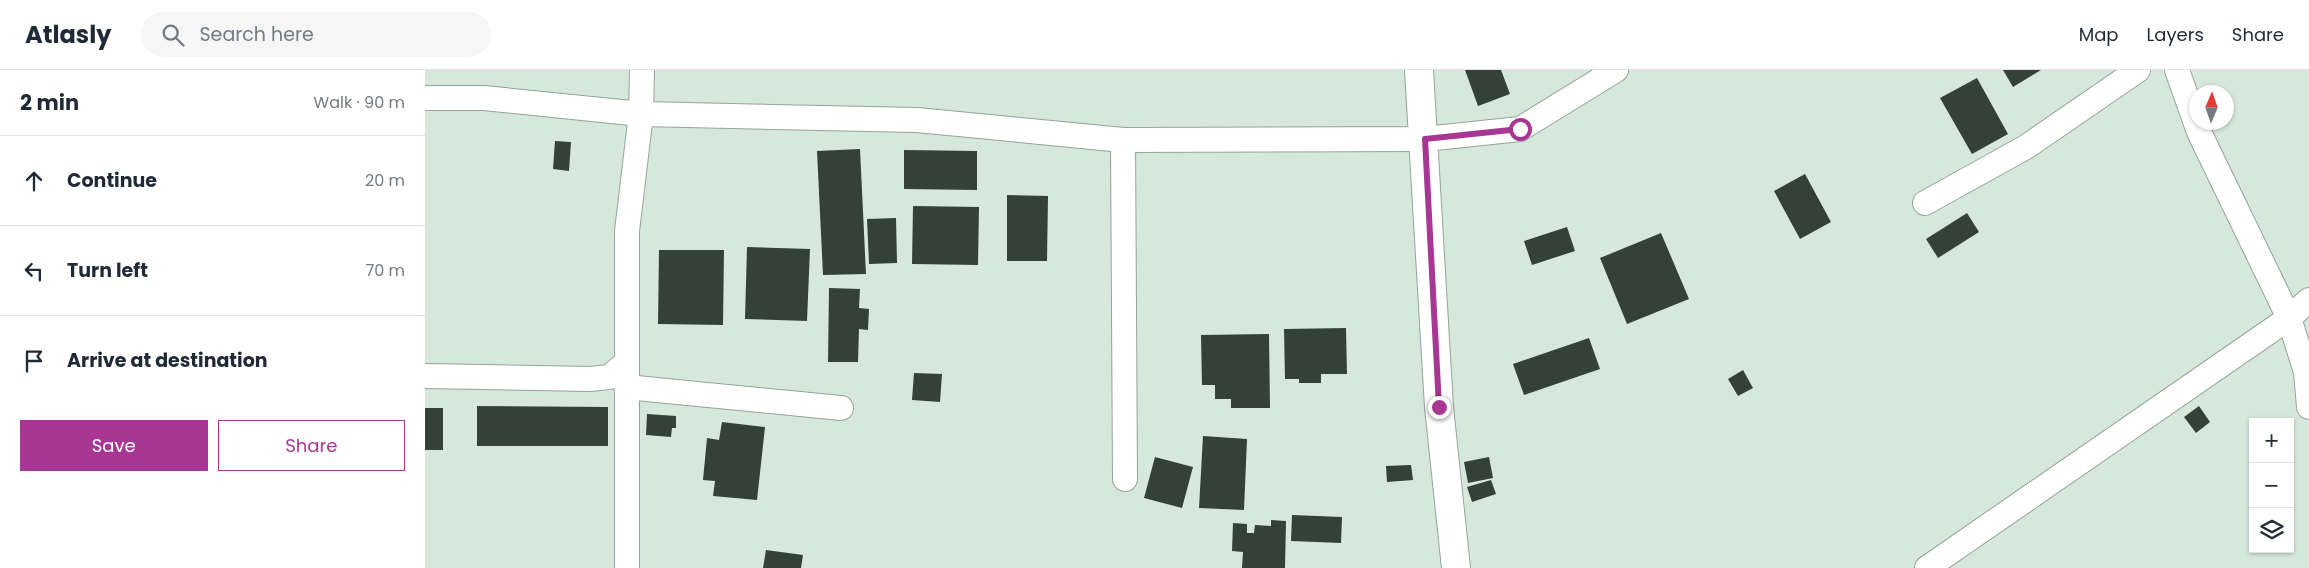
<!DOCTYPE html>
<meta charset="utf-8">
<style>
body{margin:0;font-family:Poppins,sans-serif;background:#f6f6f7;color:#1f2937}
.controls{position:absolute;right:15px;bottom:15px;display:grid;overflow:hidden;border-radius:0px;box-shadow:0 1px 4px #0004}
.controls button{width:45px;height:45px;display:grid;place-items:center;padding:0;border:0;border-bottom:1px solid #e0e1e3;background:#fff;color:#1f2937;font:25px sans-serif}
.compass{position:absolute;left:1764px;top:15px;width:45px;height:45px;border-radius:50%;background:#fff;box-shadow:0 1px 4px #0004;rotate:2deg}
.stop{position:absolute;width:15px;height:15px;margin:-11px;border:4px solid #a83793;border-radius:50%;background:#fff}
.stop.end{background:#a83793;border-color:#fff;box-shadow:0 1px 5px #0008}
.list{margin:0;padding:0;list-style:none}
h2{display:flex;justify-content:space-between;align-items:center;height:65px;margin:0;padding:0 20px;font-size:21px}
h2 small{font-size:16px;font-weight:400;color:#747a83}
.list li{display:grid;grid-template-columns:32px 1fr auto;gap:15px;align-items:center;box-sizing:border-box;height:90px;padding:0 20px;border-top:1px solid #e0e1e3}
.list b{display:block;font-size:19px;white-space:nowrap}
.list em{font-size:16px;font-style:normal;color:#747a83}
.actions{display:flex;gap:10px;padding:15px 20px}
.actions a{flex:1;padding:11px 0;border:1px solid #a83793;border-radius:0px;text-align:center;font-size:18px;color:#a83793}
.actions .main{background:#a83793;color:#fff}
.icon{flex:none;width:28px;height:28px;fill:none;stroke:currentColor;stroke-width:2;stroke-linecap:round;stroke-linejoin:round}
.map{position:relative;flex:none;width:1884px;height:498px;overflow:hidden}
header{display:flex;align-items:center;gap:30px;box-sizing:border-box;height:70px;padding:0 25px;background:#fff;border-bottom:1px solid #e0e1e3}
header strong{font-size:24px}
nav{display:flex;gap:28px;margin-inline-start:auto;font-size:18px}
.search{width:350px;height:45px;background:#f6f6f7;display:flex;align-items:center;gap:12px;box-sizing:border-box;padding:0 18px;border-radius:28px;color:#747a83;font-size:19px}
main{display:flex}
aside{flex:1;background:#fff}
.map>svg:first-child{display:block}
.building{fill:#334138}
.lines{fill:none;stroke-linecap:round;stroke-linejoin:round}
.minor-casing{stroke:#93a499;stroke-width:26}
.tertiary-casing{stroke:#93a499;stroke-width:30}
.minor{stroke:#fff;stroke-width:24}
.tertiary{stroke:#fff;stroke-width:28}
.route{stroke:#a83793;stroke-width:6}
</style>
<header>
<strong>Atlasly</strong>
<div class="search"><svg class="icon" aria-label="search" viewBox="0 0 24 24"><circle cx="10" cy="10" r="6"/><path d="M15 15l6 6"/></svg>Search here</div>
<nav><a>Map</a><a>Layers</a><a>Share</a></nav>
</header>
<main>
<aside>
<h2>2 min<small>Walk · 90 m</small></h2>
<ul class="list">
<li><svg class="icon" aria-label="ahead" viewBox="0 0 24 24"><path d="M12 20V5M6 11l6-6 6 6"/></svg><div><b>Continue</b></div><em>20 m</em></li>
<li><svg class="icon" aria-label="left" viewBox="0 0 24 24"><path d="M17 20v-9H6M10 6l-5 5 5 5"/></svg><div><b>Turn left</b></div><em>70 m</em></li>
<li><svg class="icon" aria-label="arrive" viewBox="0 0 24 24"><path d="M6 21V4h12l-3 4 3 4H6"/></svg><div><b>Arrive at destination</b></div></li>
</ul>
<div class="actions"><a class="main">Save</a><a>Share</a></div>
</aside>
<div class="map">
<svg width="1884" height="498" viewBox="0 0 1884 498">
<rect width="100%" height="100%" fill="#d6e8db"/>
<!-- building -->
<g class="building">
<path d="M 1040,0 L 1076,0 L 1085,24 L 1053,36 Z"/>
<path d="M 1578,0 L 1616,0 L 1588,17 Z"/>
<path d="M 1552,8 L 1583,64 L 1547,84 L 1515,28 Z"/>
<path d="M 130,71 L 146,72 L 144,101 L 128,99 Z"/>
<path d="M 435,79 L 441,204 L 398,205 L 392,81 Z"/>
<path d="M 479,80 L 552,81 L 552,120 L 479,119 Z"/>
<path d="M 1380,104 L 1406,152 L 1375,169 L 1349,121 Z"/>
<path d="M 582,125 L 623,126 L 622,191 L 582,191 Z"/>
<path d="M 488,136 L 554,137 L 553,195 L 487,194 Z"/>
<path d="M 1542,143 L 1554,162 L 1513,188 L 1501,169 Z"/>
<path d="M 471,148 L 472,193 L 444,194 L 442,149 Z"/>
<path d="M 1142,157 L 1150,181 L 1107,195 L 1099,171 Z"/>
<path d="M 1236,163 L 1264,229 L 1202,254 L 1175,188 Z"/>
<path d="M 322,177 L 385,179 L 382,251 L 320,249 Z"/>
<path d="M 234,180 L 299,180 L 298,255 L 233,254 Z"/>
<path d="M 404,218 L 435,219 L 434,238 L 444,239 L 443,260 L 434,259 L 433,292 L 403,292 Z"/>
<path d="M 921,258 L 922,304 L 896,304 L 896,313 L 874,313 L 874,309 L 860,309 L 859,259 Z"/>
<path d="M 844,264 L 845,338 L 806,338 L 806,329 L 790,329 L 790,315 L 777,315 L 776,265 Z"/>
<path d="M 1164,268 L 1175,299 L 1099,325 L 1088,294 Z"/>
<path d="M 1318,300 L 1328,318 L 1313,326 L 1303,309 Z"/>
<path d="M 489,303 L 517,304 L 515,332 L 487,330 Z"/>
<path d="M 52,336 L 183,337 L 183,376 L 52,376 Z"/>
<path d="M 1774,336 L 1785,352 L 1771,363 L 1759,347 Z"/>
<rect x="0" y="338" width="18" height="42"/>
<path d="M 222,344 L 251,346 L 251,358 L 247,358 L 246,367 L 221,365 Z"/>
<path d="M 297,352 L 340,357 L 332,430 L 288,426 L 290,411 L 278,410 L 282,368 L 294,370 Z"/>
<path d="M 778,366 L 822,369 L 819,440 L 774,438 Z"/>
<path d="M 730,387 L 768,397 L 757,438 L 719,428 Z"/>
<path d="M 1064,387 L 1068,408 L 1043,413 L 1039,392 Z"/>
<path d="M 986,395 L 988,410 L 962,412 L 961,396 Z"/>
<path d="M 1066,410 L 1071,424 L 1047,432 L 1042,417 Z"/>
<path d="M 867,445 L 917,447 L 916,473 L 866,471 Z"/>
<path d="M 846,450 L 861,451 L 860,498 L 817,498 L 818,482 L 807,481 L 808,453 L 822,454 L 822,463 L 829,463 L 830,455 L 846,456 Z"/>
<path d="M 341,480 L 378,485 L 376,498 L 338,498 Z"/>
</g>
<g class="lines">
<!-- minor casing -->
<g class="minor-casing">
<g id="minor">
<path d="M 1752,0 L 1774,62 L 1864,248 L 1881,302 L 1884,337"/>
<path d="M 0,28 L 59,28 L 216,44 L 492,50 L 698,70 L 1000,69 L 1095,59 L 1191,0"/>
<path d="M 698,70 L 700,409"/>
<path d="M 1500,133 L 1601,77 L 1713,0"/>
<path d="M 0,306 L 165,309 L 184,307 L 201,293"/>
<path d="M 201,317 L 416,338"/>
<path d="M 202,498 L 202,161 L 216,44 L 217,0"/>
<path d="M 1502,498 L 1864,248 L 1884,230"/>
</g>
</g>
<!-- tertiary casing -->
<g class="tertiary-casing">
<path id="tertiary" d="M 994,0 L 1014,337 L 1031,498"/>
</g>
<!-- minor -->
<use href="#minor" class="minor"/>
<!-- tertiary -->
<use href="#tertiary" class="tertiary"/>
</g>
<g class="lines">
<!-- route -->
<path class="route" d="M 1014,337 L 1000,69 L 1095,59"/>
</g>
</svg>
<div class="controls">
<button>+</button>
<button>−</button>
<button><svg class="icon" aria-label="layers" viewBox="0 0 24 24"><path d="M12 4l9 5-9 5-9-5zM3 14l9 5 9-5"/></svg></button>
</div>
<svg class="compass" viewBox="-18 -18 36 36"><path d="M0-13l5 13h-10z" fill="#e53935"/><path d="M0 13l5-13h-10z" fill="#747a83"/></svg>
<div class="stop" style="left:1095px;top:59px"></div>
<div class="stop end" style="left:1014px;top:337px"></div>
</div>
</main>
